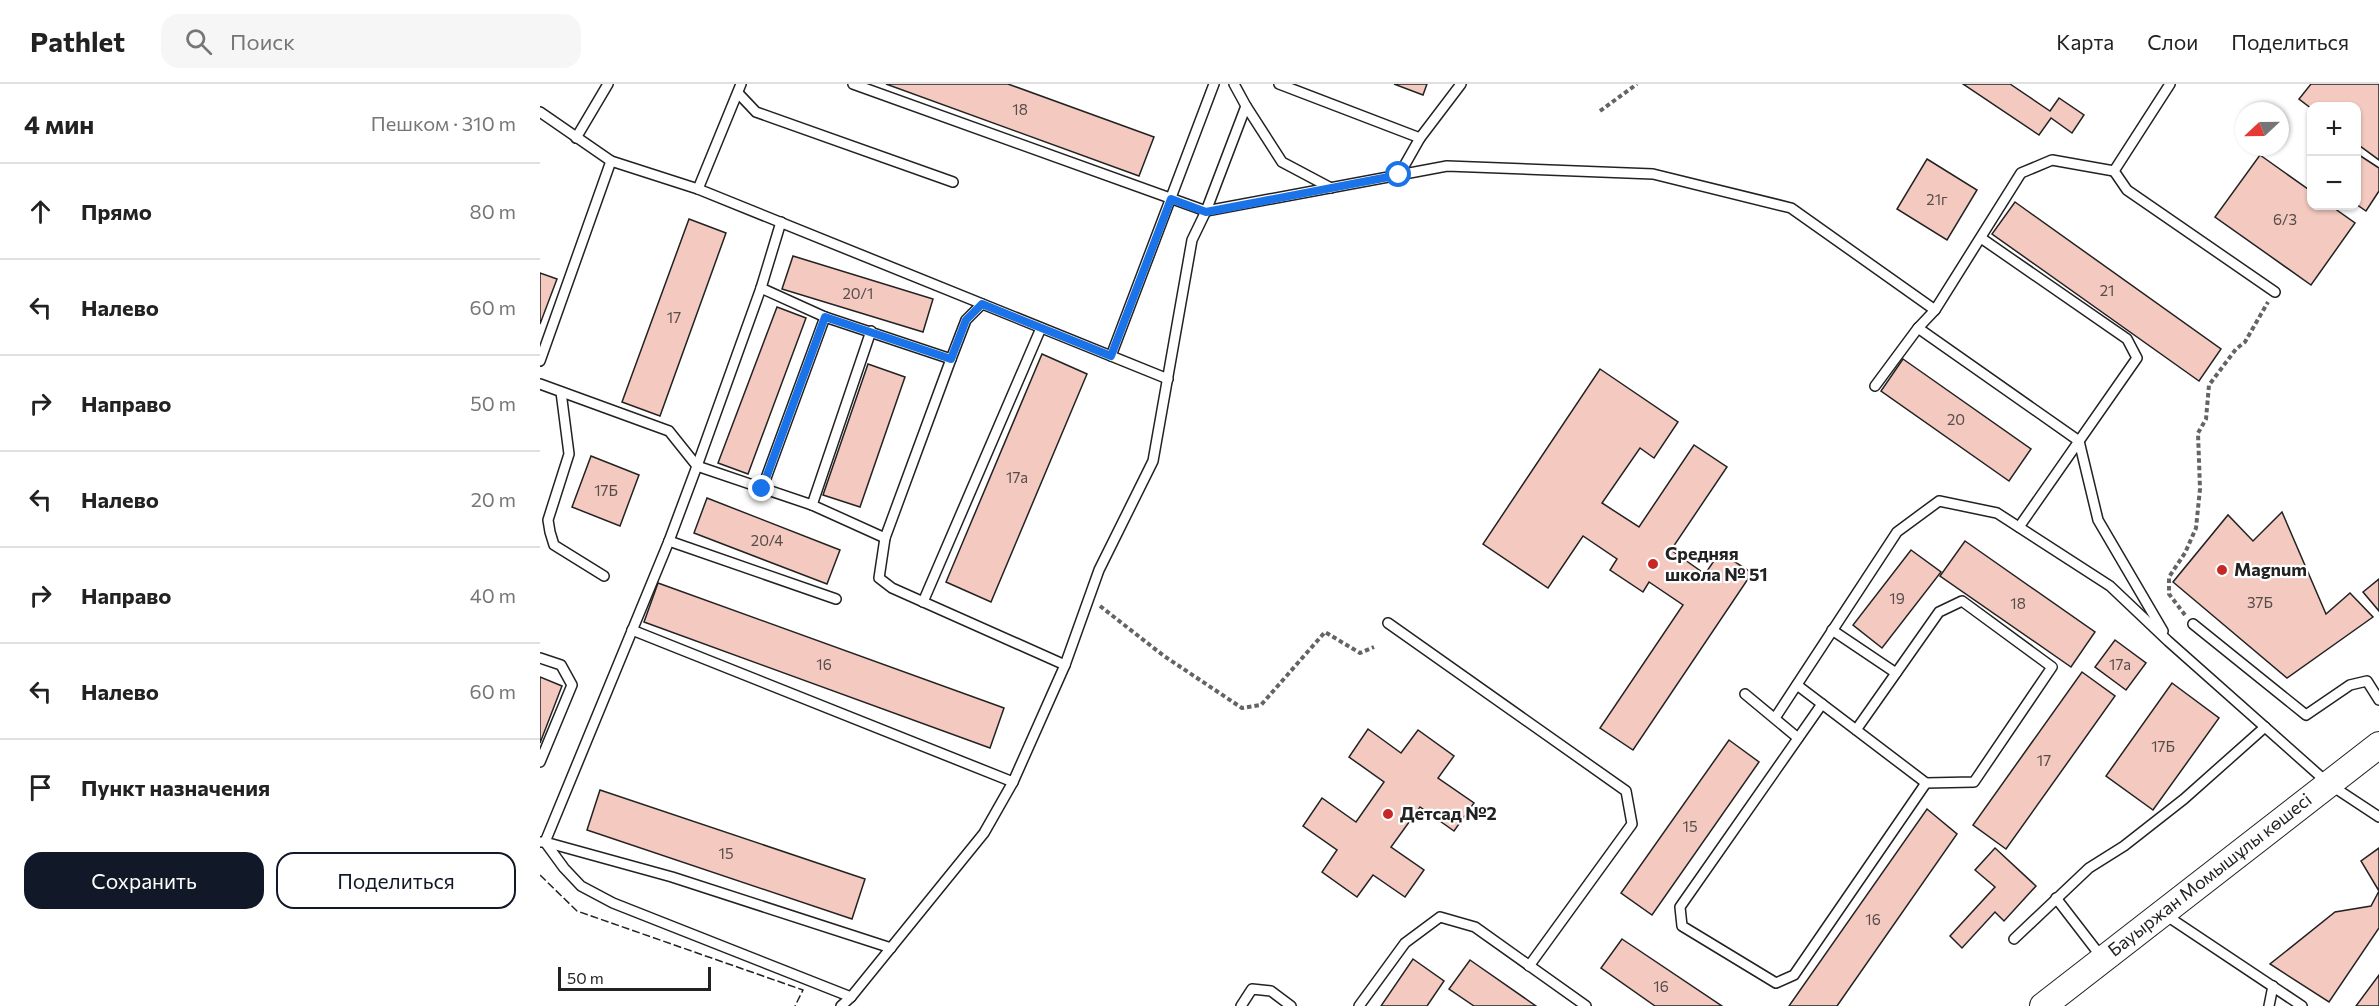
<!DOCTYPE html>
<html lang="ru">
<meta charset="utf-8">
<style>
body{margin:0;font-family:Commissioner,sans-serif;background:#f6f6f6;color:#222}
.controls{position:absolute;right:18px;top:18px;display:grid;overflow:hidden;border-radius:12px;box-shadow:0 2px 4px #0004}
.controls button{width:54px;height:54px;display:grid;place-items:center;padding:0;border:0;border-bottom:2px solid #e0e0e0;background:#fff;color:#222;font:30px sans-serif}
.compass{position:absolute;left:1695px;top:18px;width:54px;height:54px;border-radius:50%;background:#fff;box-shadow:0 2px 4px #0004;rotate:248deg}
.scale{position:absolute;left:18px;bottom:15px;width:153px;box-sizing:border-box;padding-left:6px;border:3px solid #222;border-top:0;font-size:16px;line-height:21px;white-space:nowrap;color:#222;-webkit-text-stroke:4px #fff;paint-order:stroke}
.stop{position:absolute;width:18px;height:18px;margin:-14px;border:4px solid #1a73e8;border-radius:50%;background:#fff}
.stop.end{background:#1a73e8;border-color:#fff;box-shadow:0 2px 6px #0008}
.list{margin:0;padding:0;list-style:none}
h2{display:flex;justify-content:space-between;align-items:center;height:78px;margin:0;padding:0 24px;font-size:26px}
h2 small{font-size:20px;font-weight:400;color:#767676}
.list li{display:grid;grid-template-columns:39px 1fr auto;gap:18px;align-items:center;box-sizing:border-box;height:96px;padding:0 24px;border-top:2px solid #e0e0e0}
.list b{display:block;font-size:22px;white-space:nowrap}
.list em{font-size:20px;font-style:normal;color:#767676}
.actions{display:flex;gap:12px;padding:18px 24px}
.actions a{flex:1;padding:14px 0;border:2px solid #111827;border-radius:18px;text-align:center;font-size:21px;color:#111827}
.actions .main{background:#111827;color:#fff}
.icon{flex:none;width:33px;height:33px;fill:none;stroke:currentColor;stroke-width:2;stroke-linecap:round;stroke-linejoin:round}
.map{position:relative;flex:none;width:1839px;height:922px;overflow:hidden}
header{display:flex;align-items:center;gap:36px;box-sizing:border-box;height:84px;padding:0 30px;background:#fff;border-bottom:2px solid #e0e0e0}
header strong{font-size:28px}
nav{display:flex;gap:33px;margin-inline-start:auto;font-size:21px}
.search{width:420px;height:54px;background:#f6f6f6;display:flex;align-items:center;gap:15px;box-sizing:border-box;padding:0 21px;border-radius:18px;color:#767676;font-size:22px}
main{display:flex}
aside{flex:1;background:#fff}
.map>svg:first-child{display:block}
.building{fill:#f3c9c0;stroke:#222;stroke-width:1.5}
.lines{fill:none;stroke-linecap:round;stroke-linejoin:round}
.lane-casing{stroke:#222;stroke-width:12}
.secondary-casing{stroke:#222;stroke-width:28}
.path{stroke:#646464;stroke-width:4;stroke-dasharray:4.5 3;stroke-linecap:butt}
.lane{stroke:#fff;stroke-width:9}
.secondary{stroke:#fff;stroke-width:26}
.fence{stroke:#222;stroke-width:1.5;stroke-dasharray:8 3;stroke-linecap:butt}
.route{stroke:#1a73e8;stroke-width:8}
.poi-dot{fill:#c62828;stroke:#fff;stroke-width:2}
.labels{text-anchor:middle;stroke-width:4.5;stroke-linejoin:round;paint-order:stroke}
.number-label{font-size:15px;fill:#564c4a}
.poi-label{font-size:18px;font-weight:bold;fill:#222;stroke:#fff;text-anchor:start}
.street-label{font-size:18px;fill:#222;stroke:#fff}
</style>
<header>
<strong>Pathlet</strong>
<div class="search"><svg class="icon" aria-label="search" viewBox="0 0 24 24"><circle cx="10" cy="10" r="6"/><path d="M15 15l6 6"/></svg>Поиск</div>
<nav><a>Карта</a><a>Слои</a><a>Поделиться</a></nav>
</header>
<main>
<aside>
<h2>4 мин<small>Пешком · 310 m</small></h2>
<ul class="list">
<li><svg class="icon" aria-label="ahead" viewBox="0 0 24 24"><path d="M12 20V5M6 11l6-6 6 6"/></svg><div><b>Прямо</b></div><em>80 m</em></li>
<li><svg class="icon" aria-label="left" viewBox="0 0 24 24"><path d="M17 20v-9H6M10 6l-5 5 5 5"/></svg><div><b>Налево</b></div><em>60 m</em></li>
<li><svg class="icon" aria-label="right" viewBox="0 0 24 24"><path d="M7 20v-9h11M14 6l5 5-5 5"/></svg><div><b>Направо</b></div><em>50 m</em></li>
<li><svg class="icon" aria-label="left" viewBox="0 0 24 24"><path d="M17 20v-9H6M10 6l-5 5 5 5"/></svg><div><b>Налево</b></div><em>20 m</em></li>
<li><svg class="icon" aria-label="right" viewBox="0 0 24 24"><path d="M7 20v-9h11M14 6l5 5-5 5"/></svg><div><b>Направо</b></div><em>40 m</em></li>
<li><svg class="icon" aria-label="left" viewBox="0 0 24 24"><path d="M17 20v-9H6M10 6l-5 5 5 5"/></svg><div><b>Налево</b></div><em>60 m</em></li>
<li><svg class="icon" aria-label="arrive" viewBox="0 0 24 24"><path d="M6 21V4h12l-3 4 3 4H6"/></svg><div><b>Пункт назначения</b></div></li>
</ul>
<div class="actions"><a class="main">Сохранить</a><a>Поделиться</a></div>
</aside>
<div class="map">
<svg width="1839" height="922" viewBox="0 0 1839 922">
<rect width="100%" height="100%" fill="#fff"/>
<!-- building -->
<g class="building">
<path d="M 346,0 L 468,0 L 614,53 L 599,92 Z"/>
<path d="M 854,0 L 887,0 L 883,11 Z"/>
<path d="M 1423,0 L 1470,0 L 1510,27 L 1519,14 L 1544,31 L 1532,49 L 1511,34 L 1499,51 Z"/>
<path d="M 1771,0 L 1839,0 L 1839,76 L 1816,59 L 1816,22 L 1772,22 L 1772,25 L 1759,15 Z"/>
<path d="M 1816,69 L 1839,84 L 1839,107 L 1826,127 L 1816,120 Z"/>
<path d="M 1720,71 L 1772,108 L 1772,122 L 1791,122 L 1815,139 L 1771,201 L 1675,133 Z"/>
<path d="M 1387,75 L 1437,106 L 1407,156 L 1357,125 Z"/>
<path d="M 1475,118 L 1681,265 L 1659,297 L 1452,150 Z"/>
<path d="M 149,135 L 186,149 L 120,332 L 82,318 Z"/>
<path d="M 253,172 L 393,215 L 383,248 L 242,205 Z"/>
<path d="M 0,189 L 17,195 L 0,240 Z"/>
<path d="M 237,223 L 266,234 L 208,390 L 178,379 Z"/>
<path d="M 502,270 L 547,290 L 451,518 L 406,498 Z"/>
<path d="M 1363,275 L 1491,365 L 1469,397 L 1341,307 Z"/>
<path d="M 328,280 L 365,293 L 320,423 L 283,411 Z"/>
<path d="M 1060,285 L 1138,338 L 1114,374 L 1100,364 L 1062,419 L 1099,443 L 1154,361 L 1187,383 L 1131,466 L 1165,490 L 1180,468 L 1212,489 L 1093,666 L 1060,644 L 1143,521 L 1109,498 L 1103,508 L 1070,486 L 1077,475 L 1043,452 L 1008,504 L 943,460 Z"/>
<path d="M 51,372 L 99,391 L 80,442 L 32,423 Z"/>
<path d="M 167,414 L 300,466 L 287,500 L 154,449 Z"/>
<path d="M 1742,428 L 1786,530 L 1810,509 L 1833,533 L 1747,594 L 1633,498 L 1688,431 L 1713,457 Z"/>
<path d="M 1425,457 L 1555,548 L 1531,583 L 1400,492 Z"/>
<path d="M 1371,466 L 1401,488 L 1342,564 L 1313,541 Z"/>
<path d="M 1839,495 L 1839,527 L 1823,508 Z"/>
<path d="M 118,499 L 464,624 L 450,664 L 104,538 Z"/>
<path d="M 1575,556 L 1606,579 L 1586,606 L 1555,583 Z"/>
<path d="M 1542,588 L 1575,612 L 1466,765 L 1433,741 Z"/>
<path d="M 0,593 L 22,602 L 0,659 Z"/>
<path d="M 1632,599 L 1679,634 L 1613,726 L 1566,692 Z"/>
<path d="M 828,645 L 861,669 L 878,646 L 914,672 L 898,694 L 934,719 L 914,747 L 880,723 L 851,763 L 884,786 L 865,813 L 833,791 L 817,813 L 782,788 L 797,766 L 763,742 L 782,714 L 816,738 L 844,698 L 809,673 Z"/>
<path d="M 1189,656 L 1219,678 L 1112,831 L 1081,809 Z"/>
<path d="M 60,706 L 325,795 L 312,835 L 47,746 Z"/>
<path d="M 1387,725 L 1417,750 L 1297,922 L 1249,922 Z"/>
<path d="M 1455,764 L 1496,802 L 1464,837 L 1455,828 L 1422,864 L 1410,852 L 1455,803 L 1435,786 Z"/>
<path d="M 1839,764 L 1839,844 L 1789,918 L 1730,880 L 1795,828 L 1831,822 L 1839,807 L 1821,777 Z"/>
<path d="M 1082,855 L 1182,922 L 1115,922 L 1061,884 Z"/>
<path d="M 873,875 L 904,897 L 887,922 L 841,922 Z"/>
<path d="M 930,876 L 996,922 L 934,922 L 909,905 Z"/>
<path d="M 1839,891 L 1839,922 L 1816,922 Z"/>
</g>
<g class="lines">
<!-- lane casing -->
<g class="lane-casing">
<g id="lane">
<path d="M 313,0 L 666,127 L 907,82 L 1113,90 L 1251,124 L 1395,226"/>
<path d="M 739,0 L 880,54"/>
<path d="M 1630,0 L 1574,87 L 1587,106 L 1735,208"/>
<path d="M 198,9 L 216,28 L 413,98"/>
<path d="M 706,22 L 742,78 L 791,104"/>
<path d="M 0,28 L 71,77 L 158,105 L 628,295"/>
<path d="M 36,54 L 68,0"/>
<path d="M 859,91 L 880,54 L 921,0"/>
<path d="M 158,105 L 201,0"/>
<path d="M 241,138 L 221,204 L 157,382 L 272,421 L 345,454"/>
<path d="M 1441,154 L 1587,255 L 1597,274 L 1479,443"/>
<path d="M 221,204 L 285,233"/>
<path d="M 442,220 L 426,236 L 411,275 L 345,454 L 339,494 L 352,504 L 525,581"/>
<path d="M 1378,244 L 1539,357 L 1558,436 L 1623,547"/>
<path d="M 571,272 L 674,0"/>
<path d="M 0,277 L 71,77"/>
<path d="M 0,300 L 129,347 L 157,382 L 129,457 L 5,758 L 0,758"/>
<path d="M 1335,302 L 1378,244 L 1395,226 L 1481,89 L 1512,76 L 1574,87"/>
<path d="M 21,308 L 29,370 L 8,436 L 10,448 L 14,461 L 64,492"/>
<path d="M 222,405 L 285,233 L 411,275"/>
<path d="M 272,421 L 331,247"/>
<path d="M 129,457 L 296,515"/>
<path d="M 383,518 L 501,244"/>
<path d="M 848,539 L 1086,707 L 1092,740 L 989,882"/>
<path d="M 1653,540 L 1766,631 L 1810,601 L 1827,597 L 1839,616"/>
<path d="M 92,546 L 473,698"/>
<path d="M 1292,546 L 1356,589"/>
<path d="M 0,574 L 21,581 L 32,601 L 0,678"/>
<path d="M 1257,601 L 1386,699 L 1434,698 L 1512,583 L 1422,517 L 1399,528 L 1316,646"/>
<path d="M 1205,610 L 1258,654"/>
<path d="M 1282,620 L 1140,823 L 1142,842 L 1236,899 L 1254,891 L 1386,699"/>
<path d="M 1235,634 L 1357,448 L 1399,417 L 1457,429 L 1570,502 L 1628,557 L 1789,700 L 1839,733"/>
<path d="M 5,758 L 24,784 L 41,802 L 73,819 L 311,913 L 444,749 L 473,698 L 525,581 L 559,486 L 613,377 L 652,156 L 666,127 L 706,22 L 694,0"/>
<path d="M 5,758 L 132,793 L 351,864"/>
<path d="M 1516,814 L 1563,875"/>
<path d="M 1624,830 L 1762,922"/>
<path d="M 1474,855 L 1549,784 L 1584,762 L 1644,715 L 1725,643"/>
<path d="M 301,922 L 311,913"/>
<path d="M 701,922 L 712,905 L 731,907 L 751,922"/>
<path d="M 819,922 L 865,859 L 900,833 L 935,843 L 1046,922"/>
<path d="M 1729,922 L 1733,902"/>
</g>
</g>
<!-- secondary casing -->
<g class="secondary-casing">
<path id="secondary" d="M 1503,922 L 1839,661"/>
</g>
<!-- path -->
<g class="path">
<path d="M 1060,27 L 1097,0"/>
<path d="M 560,522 L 624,572 L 702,624 L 721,621 L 785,548 L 820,569 L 834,563"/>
<path d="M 1645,531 L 1629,510 L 1629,493 L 1645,469 L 1656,444 L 1660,405 L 1658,349 L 1666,335 L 1669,301 L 1696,265 L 1705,258 L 1728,218"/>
</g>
<!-- lane -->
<use href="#lane" class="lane"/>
<!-- secondary -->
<use href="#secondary" class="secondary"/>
<!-- fence -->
<path class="fence" d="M 0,791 L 37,827 L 263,906 L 255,922"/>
</g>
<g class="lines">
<!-- route -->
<path class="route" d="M 222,405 L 285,233 L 411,275 L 426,236 L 442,220 L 571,272 L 631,115 L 666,128 L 859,91"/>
</g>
<!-- markers -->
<g class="poi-dot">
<circle cx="1113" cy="480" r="6"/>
<circle cx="1682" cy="486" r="6"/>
<circle cx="848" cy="730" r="6"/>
</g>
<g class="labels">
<!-- number labels -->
<g class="number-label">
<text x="480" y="31">18</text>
<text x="1397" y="121">21г</text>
<text x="1745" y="141">6/3</text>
<text x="1567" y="212">21</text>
<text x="318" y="215">20/1</text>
<text x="134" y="239">17</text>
<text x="1416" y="341">20</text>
<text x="477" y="399">17а</text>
<text x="66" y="412">17Б</text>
<text x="227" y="462">20/4</text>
<text x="1357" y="520">19</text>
<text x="1720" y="524">37Б</text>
<text x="1478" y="525">18</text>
<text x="284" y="586">16</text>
<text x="1580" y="586">17а</text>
<text x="1623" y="668">17Б</text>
<text x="1504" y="682">17</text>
<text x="1150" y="748">15</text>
<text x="186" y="775">15</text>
<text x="1333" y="841">16</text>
<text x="1121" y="908">16</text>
</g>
<!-- poi labels -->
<g class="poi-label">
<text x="1125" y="476">Средняя<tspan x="1125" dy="21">школа № 51</tspan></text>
<text x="1694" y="492">Magnum</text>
<text x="860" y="736">Детсад №2</text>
</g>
<!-- street labels -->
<g class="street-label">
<text transform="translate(1670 791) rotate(-38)" y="6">Бауыржан Момышұлы көшесі</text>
</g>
</g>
</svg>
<div class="controls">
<button>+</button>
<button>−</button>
</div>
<svg class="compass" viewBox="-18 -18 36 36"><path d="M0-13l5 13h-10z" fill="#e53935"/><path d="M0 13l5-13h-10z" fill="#767676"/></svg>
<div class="scale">50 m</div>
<div class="stop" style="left:859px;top:91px"></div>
<div class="stop end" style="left:222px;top:405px"></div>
</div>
</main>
